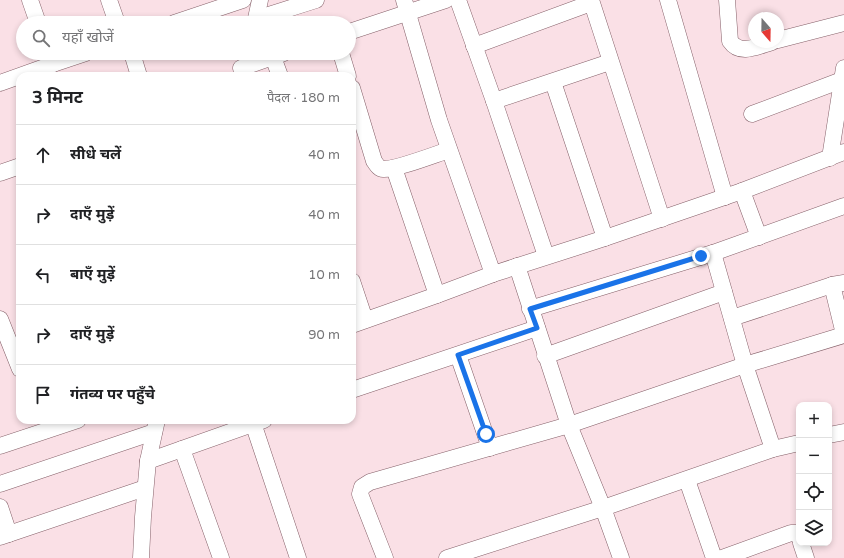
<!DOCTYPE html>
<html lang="hi">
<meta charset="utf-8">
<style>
body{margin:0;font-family:"Varela Round","Noto Sans Devanagari",sans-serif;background:#f6f6f6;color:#202124}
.controls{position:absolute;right:12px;bottom:12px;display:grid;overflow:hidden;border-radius:8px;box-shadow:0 2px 6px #0003}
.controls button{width:36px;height:36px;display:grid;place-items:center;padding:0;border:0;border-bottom:1px solid #e0e0e0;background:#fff;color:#202124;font:20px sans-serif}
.compass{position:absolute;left:748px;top:12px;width:36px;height:36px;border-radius:50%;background:#fff;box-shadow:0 2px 6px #0003;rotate:160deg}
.stop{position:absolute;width:12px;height:12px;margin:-9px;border:3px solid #1a73e8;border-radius:50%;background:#fff}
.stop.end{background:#1a73e8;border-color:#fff;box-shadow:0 1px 4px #0008}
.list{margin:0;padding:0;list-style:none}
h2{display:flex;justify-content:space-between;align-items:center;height:52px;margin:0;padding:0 16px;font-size:17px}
h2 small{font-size:13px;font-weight:400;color:#757577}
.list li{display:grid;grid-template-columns:26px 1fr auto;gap:12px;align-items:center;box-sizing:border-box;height:60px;padding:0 16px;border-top:1px solid #e0e0e0}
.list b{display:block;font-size:15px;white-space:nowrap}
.list em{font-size:13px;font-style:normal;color:#757577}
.icon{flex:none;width:22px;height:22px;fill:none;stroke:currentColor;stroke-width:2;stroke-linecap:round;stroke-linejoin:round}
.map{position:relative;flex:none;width:844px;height:558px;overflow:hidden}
.search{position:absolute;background:#fff;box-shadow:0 2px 6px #0003;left:16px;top:16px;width:340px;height:44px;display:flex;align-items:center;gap:10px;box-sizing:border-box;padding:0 14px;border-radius:22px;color:#757577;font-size:15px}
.panel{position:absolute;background:#fff;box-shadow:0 2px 6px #0003;left:16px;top:72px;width:340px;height:352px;border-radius:12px}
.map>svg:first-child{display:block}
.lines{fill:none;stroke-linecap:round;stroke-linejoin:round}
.minor-casing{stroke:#856069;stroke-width:17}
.minor{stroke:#fff;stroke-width:16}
.route{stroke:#1a73e8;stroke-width:5}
</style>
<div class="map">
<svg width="844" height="558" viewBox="0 0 844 558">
<rect width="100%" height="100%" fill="#fae0e6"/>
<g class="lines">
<!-- minor casing -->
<g class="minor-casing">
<g id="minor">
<path d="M 30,0 L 38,23"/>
<path d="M 109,0 L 117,23"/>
<path d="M 404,0 L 439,120 L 493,274"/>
<path d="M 458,0 L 494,101 L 546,256"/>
<path d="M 591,0 L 662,219"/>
<path d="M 668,0 L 725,197"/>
<path d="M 727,0 L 730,41 C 740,56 758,46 772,42"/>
<path d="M 256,19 L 316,0"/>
<path d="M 174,23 L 243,0"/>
<path d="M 255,23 L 260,0"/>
<path d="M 349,32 L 446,0"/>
<path d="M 778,40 L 844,23"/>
<path d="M 474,46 L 591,3"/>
<path d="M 132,53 L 139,76"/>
<path d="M 341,53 L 348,76"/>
<path d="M 273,57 L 280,76"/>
<path d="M 53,64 L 86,53"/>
<path d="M 241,68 L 284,53"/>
<path d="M 553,82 L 605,238"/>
<path d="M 0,83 L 53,64 L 49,53"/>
<path d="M 352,88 L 374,161 C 377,165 379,169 383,169 C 395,170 436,154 449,150"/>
<path d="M 494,101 L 610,62"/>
<path d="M 752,114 L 842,80"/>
<path d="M 830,158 L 844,68"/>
<path d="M 394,168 L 437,295"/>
<path d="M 0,173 L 20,166"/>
<path d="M 742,191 L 759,237"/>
<path d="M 713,253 L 745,365 L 773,449"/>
<path d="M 517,266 L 569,425 L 603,508 L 621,558"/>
<path d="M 352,281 L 365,320"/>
<path d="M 832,285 L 844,334"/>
<path d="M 530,309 L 713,253 L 844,206"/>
<path d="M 732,318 L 832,285 L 844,283"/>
<path d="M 0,319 L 20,369"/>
<path d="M 352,325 L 437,295 L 493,274 L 605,238 L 742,191 L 844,152"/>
<path d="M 458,355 L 490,448"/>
<path d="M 545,356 L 724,292"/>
<path d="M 352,390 L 537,328"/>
<path d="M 252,420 L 298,558"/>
<path d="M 829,435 L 844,432"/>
<path d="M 0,446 L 78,420"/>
<path d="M 182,449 L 221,558"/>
<path d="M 148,461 L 264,420"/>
<path d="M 687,480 L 714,558"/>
<path d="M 0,484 L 154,432"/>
<path d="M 0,507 L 9,534"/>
<path d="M 0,537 L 145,488"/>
<path d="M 801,543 L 806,558"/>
<path d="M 141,558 L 143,517 L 148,461 L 157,420"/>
<path d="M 385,558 L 360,494 L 362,487 L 370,482 L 569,425 L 745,365 L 844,335"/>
<path d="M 447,558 L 603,508 L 773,449 L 799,443"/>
<path d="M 722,558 L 791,533 L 796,533 L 799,537"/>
</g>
</g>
<!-- minor -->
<use href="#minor" class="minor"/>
</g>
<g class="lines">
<!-- route -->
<path class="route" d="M 486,434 L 458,355 L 537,328 L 530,309 L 701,256"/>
</g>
</svg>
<div class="controls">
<button>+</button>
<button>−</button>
<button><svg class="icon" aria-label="locate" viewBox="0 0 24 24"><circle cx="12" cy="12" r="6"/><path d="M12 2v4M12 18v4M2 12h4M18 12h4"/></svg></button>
<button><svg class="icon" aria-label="layers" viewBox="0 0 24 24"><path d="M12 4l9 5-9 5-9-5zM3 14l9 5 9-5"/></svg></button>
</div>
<svg class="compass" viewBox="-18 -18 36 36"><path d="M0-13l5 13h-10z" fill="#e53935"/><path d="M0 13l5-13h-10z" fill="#757577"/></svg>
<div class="stop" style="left:486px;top:434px"></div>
<div class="stop end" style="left:701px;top:256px"></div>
<div class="search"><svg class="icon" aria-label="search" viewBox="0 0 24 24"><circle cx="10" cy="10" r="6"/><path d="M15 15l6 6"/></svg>यहाँ खोजें</div>
<section class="panel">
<h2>3 मिनट<small>पैदल · 180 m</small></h2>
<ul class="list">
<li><svg class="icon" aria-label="ahead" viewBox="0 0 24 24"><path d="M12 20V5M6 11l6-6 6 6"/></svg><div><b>सीधे चलें</b></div><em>40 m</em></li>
<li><svg class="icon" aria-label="right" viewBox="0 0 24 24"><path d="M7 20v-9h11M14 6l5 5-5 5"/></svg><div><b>दाएँ मुड़ें</b></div><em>40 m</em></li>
<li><svg class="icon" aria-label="left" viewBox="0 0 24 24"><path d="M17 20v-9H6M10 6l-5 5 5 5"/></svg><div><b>बाएँ मुड़ें</b></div><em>10 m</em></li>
<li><svg class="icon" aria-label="right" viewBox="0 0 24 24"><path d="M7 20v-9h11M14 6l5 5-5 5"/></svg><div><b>दाएँ मुड़ें</b></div><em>90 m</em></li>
<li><svg class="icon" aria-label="arrive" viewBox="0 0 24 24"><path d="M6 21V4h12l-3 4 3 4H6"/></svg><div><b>गंतव्य पर पहुँचे</b></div></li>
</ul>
</section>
</div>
